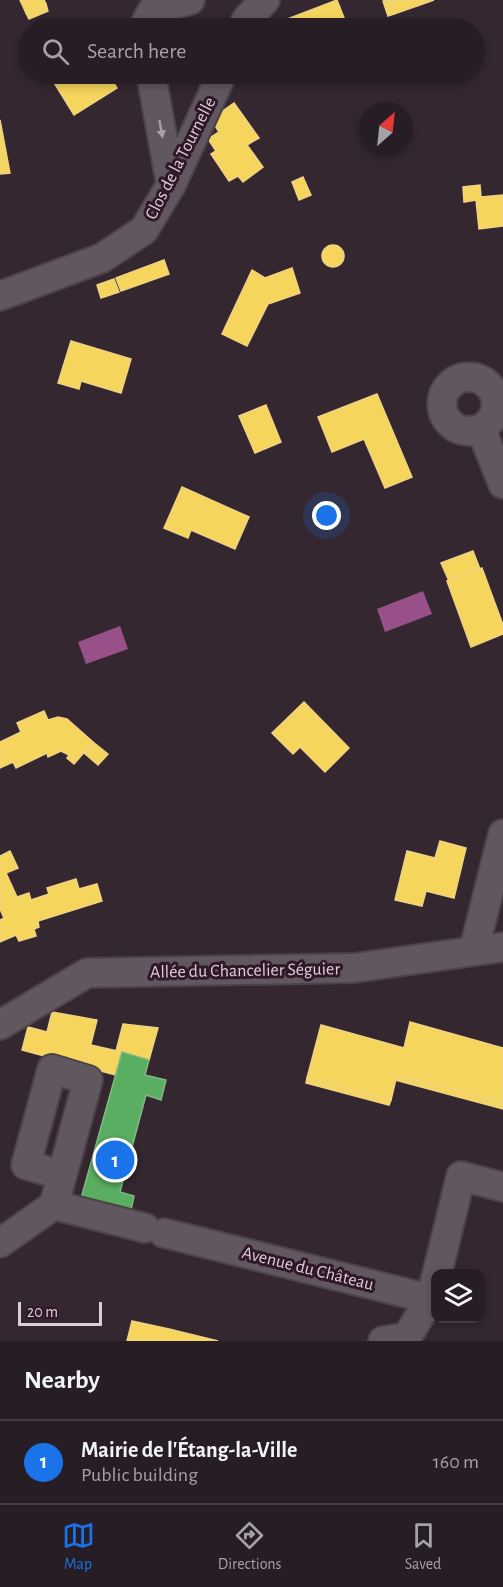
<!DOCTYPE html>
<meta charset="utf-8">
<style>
body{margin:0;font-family:"Alegreya Sans",sans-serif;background:#332a31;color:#f1f3f6}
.controls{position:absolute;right:18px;bottom:18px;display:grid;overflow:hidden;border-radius:12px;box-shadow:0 3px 9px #0003}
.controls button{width:54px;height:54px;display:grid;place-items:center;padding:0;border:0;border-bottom:2px solid #433b41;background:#271d24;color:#f1f3f6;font:30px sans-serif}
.compass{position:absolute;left:359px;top:102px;width:54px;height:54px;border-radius:50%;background:#271d24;box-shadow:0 3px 9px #0003;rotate:27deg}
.scale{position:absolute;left:18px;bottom:15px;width:84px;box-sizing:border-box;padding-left:6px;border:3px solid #deced9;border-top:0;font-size:16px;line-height:21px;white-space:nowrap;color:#deced9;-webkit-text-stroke:4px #2f1829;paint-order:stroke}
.you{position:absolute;left:327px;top:516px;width:21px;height:21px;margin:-15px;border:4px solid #fff;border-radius:50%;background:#1a73e8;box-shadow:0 0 0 9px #1a73e833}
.badge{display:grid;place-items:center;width:39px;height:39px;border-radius:50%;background:#1a73e8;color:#fff;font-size:20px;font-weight:700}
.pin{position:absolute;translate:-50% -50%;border:3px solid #fff;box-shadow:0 2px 6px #0006}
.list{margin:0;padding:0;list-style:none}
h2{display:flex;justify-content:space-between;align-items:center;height:78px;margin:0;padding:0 24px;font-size:26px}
h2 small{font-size:20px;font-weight:400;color:#a4a2a6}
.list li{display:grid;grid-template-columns:39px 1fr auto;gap:18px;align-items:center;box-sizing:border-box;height:84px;padding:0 24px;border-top:2px solid #433b41}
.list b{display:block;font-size:22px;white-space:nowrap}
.list p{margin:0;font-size:20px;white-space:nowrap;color:#a4a2a6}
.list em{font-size:20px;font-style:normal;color:#a4a2a6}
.icon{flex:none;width:33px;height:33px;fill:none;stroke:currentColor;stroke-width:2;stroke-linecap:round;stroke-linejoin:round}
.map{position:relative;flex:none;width:503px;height:1341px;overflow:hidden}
.search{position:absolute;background:#271d24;box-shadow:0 3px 9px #0003;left:18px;right:18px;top:18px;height:66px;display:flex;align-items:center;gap:15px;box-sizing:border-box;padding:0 21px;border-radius:33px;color:#a4a2a6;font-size:22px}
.sheet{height:162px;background:#271d24}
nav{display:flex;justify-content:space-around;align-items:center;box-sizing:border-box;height:84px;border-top:2px solid #433b41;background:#271d24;font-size:16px;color:#a4a2a6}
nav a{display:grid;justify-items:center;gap:3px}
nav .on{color:#1a73e8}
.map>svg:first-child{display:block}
.water{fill:#975188}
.homes{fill:#f6d55c;stroke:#efd382;stroke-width:1.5}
.public{fill:#5aae61;stroke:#82b885;stroke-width:1.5}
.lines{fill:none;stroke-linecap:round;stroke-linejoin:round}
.minor-casing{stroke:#4e424a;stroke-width:32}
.minor{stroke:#61575e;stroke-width:28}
.oneway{fill:#ac9ea8}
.labels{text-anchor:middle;stroke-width:6;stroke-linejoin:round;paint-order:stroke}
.street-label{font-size:18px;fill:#deced9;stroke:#2f1829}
</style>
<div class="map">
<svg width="503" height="1341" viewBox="0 0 503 1341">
<rect width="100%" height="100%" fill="#342730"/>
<!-- water -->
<g class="water">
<path d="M 423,591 L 432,614 L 385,632 L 377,609 Z"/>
<path d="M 120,626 L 128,649 L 86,664 L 78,642 Z"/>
</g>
<!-- homes -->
<g class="homes">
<path d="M 20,0 L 44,0 L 46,4 L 26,13 Z"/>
<path d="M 337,0 L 348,28 L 289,28 L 285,20 Z"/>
<path d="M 389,0 L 434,0 L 394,14 Z"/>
<path d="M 389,0 L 394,14 L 388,16 L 383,1 Z"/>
<path d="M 46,4 L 48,11 L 29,19 L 26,13 Z"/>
<path d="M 65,74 L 108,74 L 117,88 L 74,115 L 53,81 Z"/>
<path d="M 234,103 L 259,138 L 247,145 L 263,167 L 243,182 L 238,176 L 229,181 L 211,154 L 216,151 L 208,139 L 219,132 L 211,119 Z"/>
<path d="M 0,120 L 10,173 L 0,174 Z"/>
<path d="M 303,177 L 311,195 L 299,200 L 292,182 Z"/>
<path d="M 480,185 L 481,197 L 503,195 L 503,226 L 479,229 L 476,200 L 464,202 L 463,187 Z"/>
<circle cx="333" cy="256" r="11"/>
<path d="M 164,260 L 169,274 L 121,291 L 116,278 Z"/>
<path d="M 292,268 L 300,293 L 268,304 L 247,346 L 222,334 L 252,270 L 265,278 Z"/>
<path d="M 114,279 L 119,292 L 101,298 L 97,285 Z"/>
<path d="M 71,341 L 131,359 L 121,393 L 81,381 L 79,389 L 58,383 Z"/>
<path d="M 377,394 L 412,477 L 385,488 L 364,439 L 332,452 L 318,417 Z"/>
<path d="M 266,405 L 281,442 L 255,453 L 239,416 Z"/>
<path d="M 182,487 L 249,517 L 235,549 L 191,530 L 188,538 L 164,528 Z"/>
<path d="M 473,551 L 480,569 L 449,581 L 441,563 Z"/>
<path d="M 482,568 L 503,625 L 503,634 L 471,647 L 447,581 Z"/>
<path d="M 304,702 L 349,748 L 325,772 L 300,747 L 293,754 L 272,733 Z"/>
<path d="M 44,711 L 48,720 L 58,717 L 67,719 L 93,742 L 74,764 L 67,758 L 69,755 L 61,751 L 48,757 L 47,753 L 16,768 L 13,762 L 0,768 L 0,742 L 21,732 L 17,723 Z"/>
<path d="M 93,742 L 108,754 L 98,765 L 84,753 Z"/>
<path d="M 440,841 L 466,848 L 454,898 L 426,891 L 422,906 L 395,900 L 407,851 L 435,858 Z"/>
<path d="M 10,851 L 18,868 L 6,873 L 17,897 L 29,893 L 31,900 L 49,894 L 47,888 L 76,879 L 79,889 L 97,884 L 102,901 L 38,921 L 39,927 L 34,929 L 36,936 L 19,941 L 16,935 L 0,942 L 0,920 L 4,918 L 0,909 L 0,856 Z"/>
<path d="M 52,1012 L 97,1020 L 85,1067 L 22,1050 L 28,1027 L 47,1032 Z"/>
<path d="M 410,1022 L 503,1048 L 503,1103 L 397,1075 L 391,1100 L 307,1078 L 321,1025 L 404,1048 Z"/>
<path d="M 123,1024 L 158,1028 L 149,1060 L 116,1051 Z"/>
<path d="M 91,1045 L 122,1052 L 116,1075 L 85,1067 Z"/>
<path d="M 397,1075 L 503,1103 L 503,1109 L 395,1080 Z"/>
<path d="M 307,1078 L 391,1100 L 389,1105 L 306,1083 Z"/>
<path d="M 132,1321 L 169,1329 L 218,1341 L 127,1341 Z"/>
</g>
<!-- public -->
<path class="public" d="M 122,1052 L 149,1060 L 145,1075 L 166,1080 L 161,1100 L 146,1095 L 120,1192 L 134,1196 L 130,1215 L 80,1202 Z"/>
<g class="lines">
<!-- minor casing -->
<g class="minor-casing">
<g id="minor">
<path d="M 143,28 L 152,11 L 190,0"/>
<path d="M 242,28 L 247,19 L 265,0"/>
<path d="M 151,74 L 171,185"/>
<path d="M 0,296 L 102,258 L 144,230 L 171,185 L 222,74"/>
<circle cx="469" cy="404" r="27"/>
<path d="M 481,429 L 503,484"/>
<path d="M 474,950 L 503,834"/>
<path d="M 0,1025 L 87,973 L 354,968 L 503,947"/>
<path d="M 54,1205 L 88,1080 L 52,1069 L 26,1165 L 62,1175"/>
<path d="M 164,1233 L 430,1299 L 436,1278"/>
<path d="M 0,1243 L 54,1205 L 145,1228"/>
<path d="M 437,1274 L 461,1176 L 503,1187"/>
<path d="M 383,1341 L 407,1337 L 430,1299"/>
</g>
</g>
<!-- minor -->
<use href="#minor" class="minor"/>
</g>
<!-- one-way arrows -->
<defs><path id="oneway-solid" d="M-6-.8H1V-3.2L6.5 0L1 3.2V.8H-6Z" transform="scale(1.5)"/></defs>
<use class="oneway" href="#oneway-solid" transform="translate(161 129) rotate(80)"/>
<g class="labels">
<!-- street labels -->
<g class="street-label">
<text transform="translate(180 158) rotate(-63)" y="6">Clos de la Tournelle</text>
<text transform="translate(245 970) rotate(-1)" y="6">Allée du Chancelier Séguier</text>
<text transform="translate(308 1268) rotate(14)" y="6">Avenue du Château</text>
</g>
</g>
</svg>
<div class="controls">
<button><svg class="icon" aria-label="layers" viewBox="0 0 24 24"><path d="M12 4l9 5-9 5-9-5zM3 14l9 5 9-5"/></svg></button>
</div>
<svg class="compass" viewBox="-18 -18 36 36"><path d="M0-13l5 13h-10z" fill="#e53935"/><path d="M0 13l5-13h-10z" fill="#a4a2a6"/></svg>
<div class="scale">20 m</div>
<div class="you"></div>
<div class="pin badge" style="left:115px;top:1160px">1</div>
<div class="search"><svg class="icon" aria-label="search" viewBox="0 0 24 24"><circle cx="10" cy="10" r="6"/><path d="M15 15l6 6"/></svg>Search here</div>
</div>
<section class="sheet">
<h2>Nearby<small></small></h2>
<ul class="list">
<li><span class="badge">1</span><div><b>Mairie de l'Étang-la-Ville</b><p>Public building</p></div><em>160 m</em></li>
</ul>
</section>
<nav>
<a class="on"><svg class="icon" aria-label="map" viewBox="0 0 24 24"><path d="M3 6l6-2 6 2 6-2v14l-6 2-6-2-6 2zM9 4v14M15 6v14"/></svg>Map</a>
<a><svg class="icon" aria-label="directions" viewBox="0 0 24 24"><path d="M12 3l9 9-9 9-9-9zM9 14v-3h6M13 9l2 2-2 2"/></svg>Directions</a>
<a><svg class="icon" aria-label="saved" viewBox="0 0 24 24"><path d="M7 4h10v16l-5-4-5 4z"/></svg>Saved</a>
</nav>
